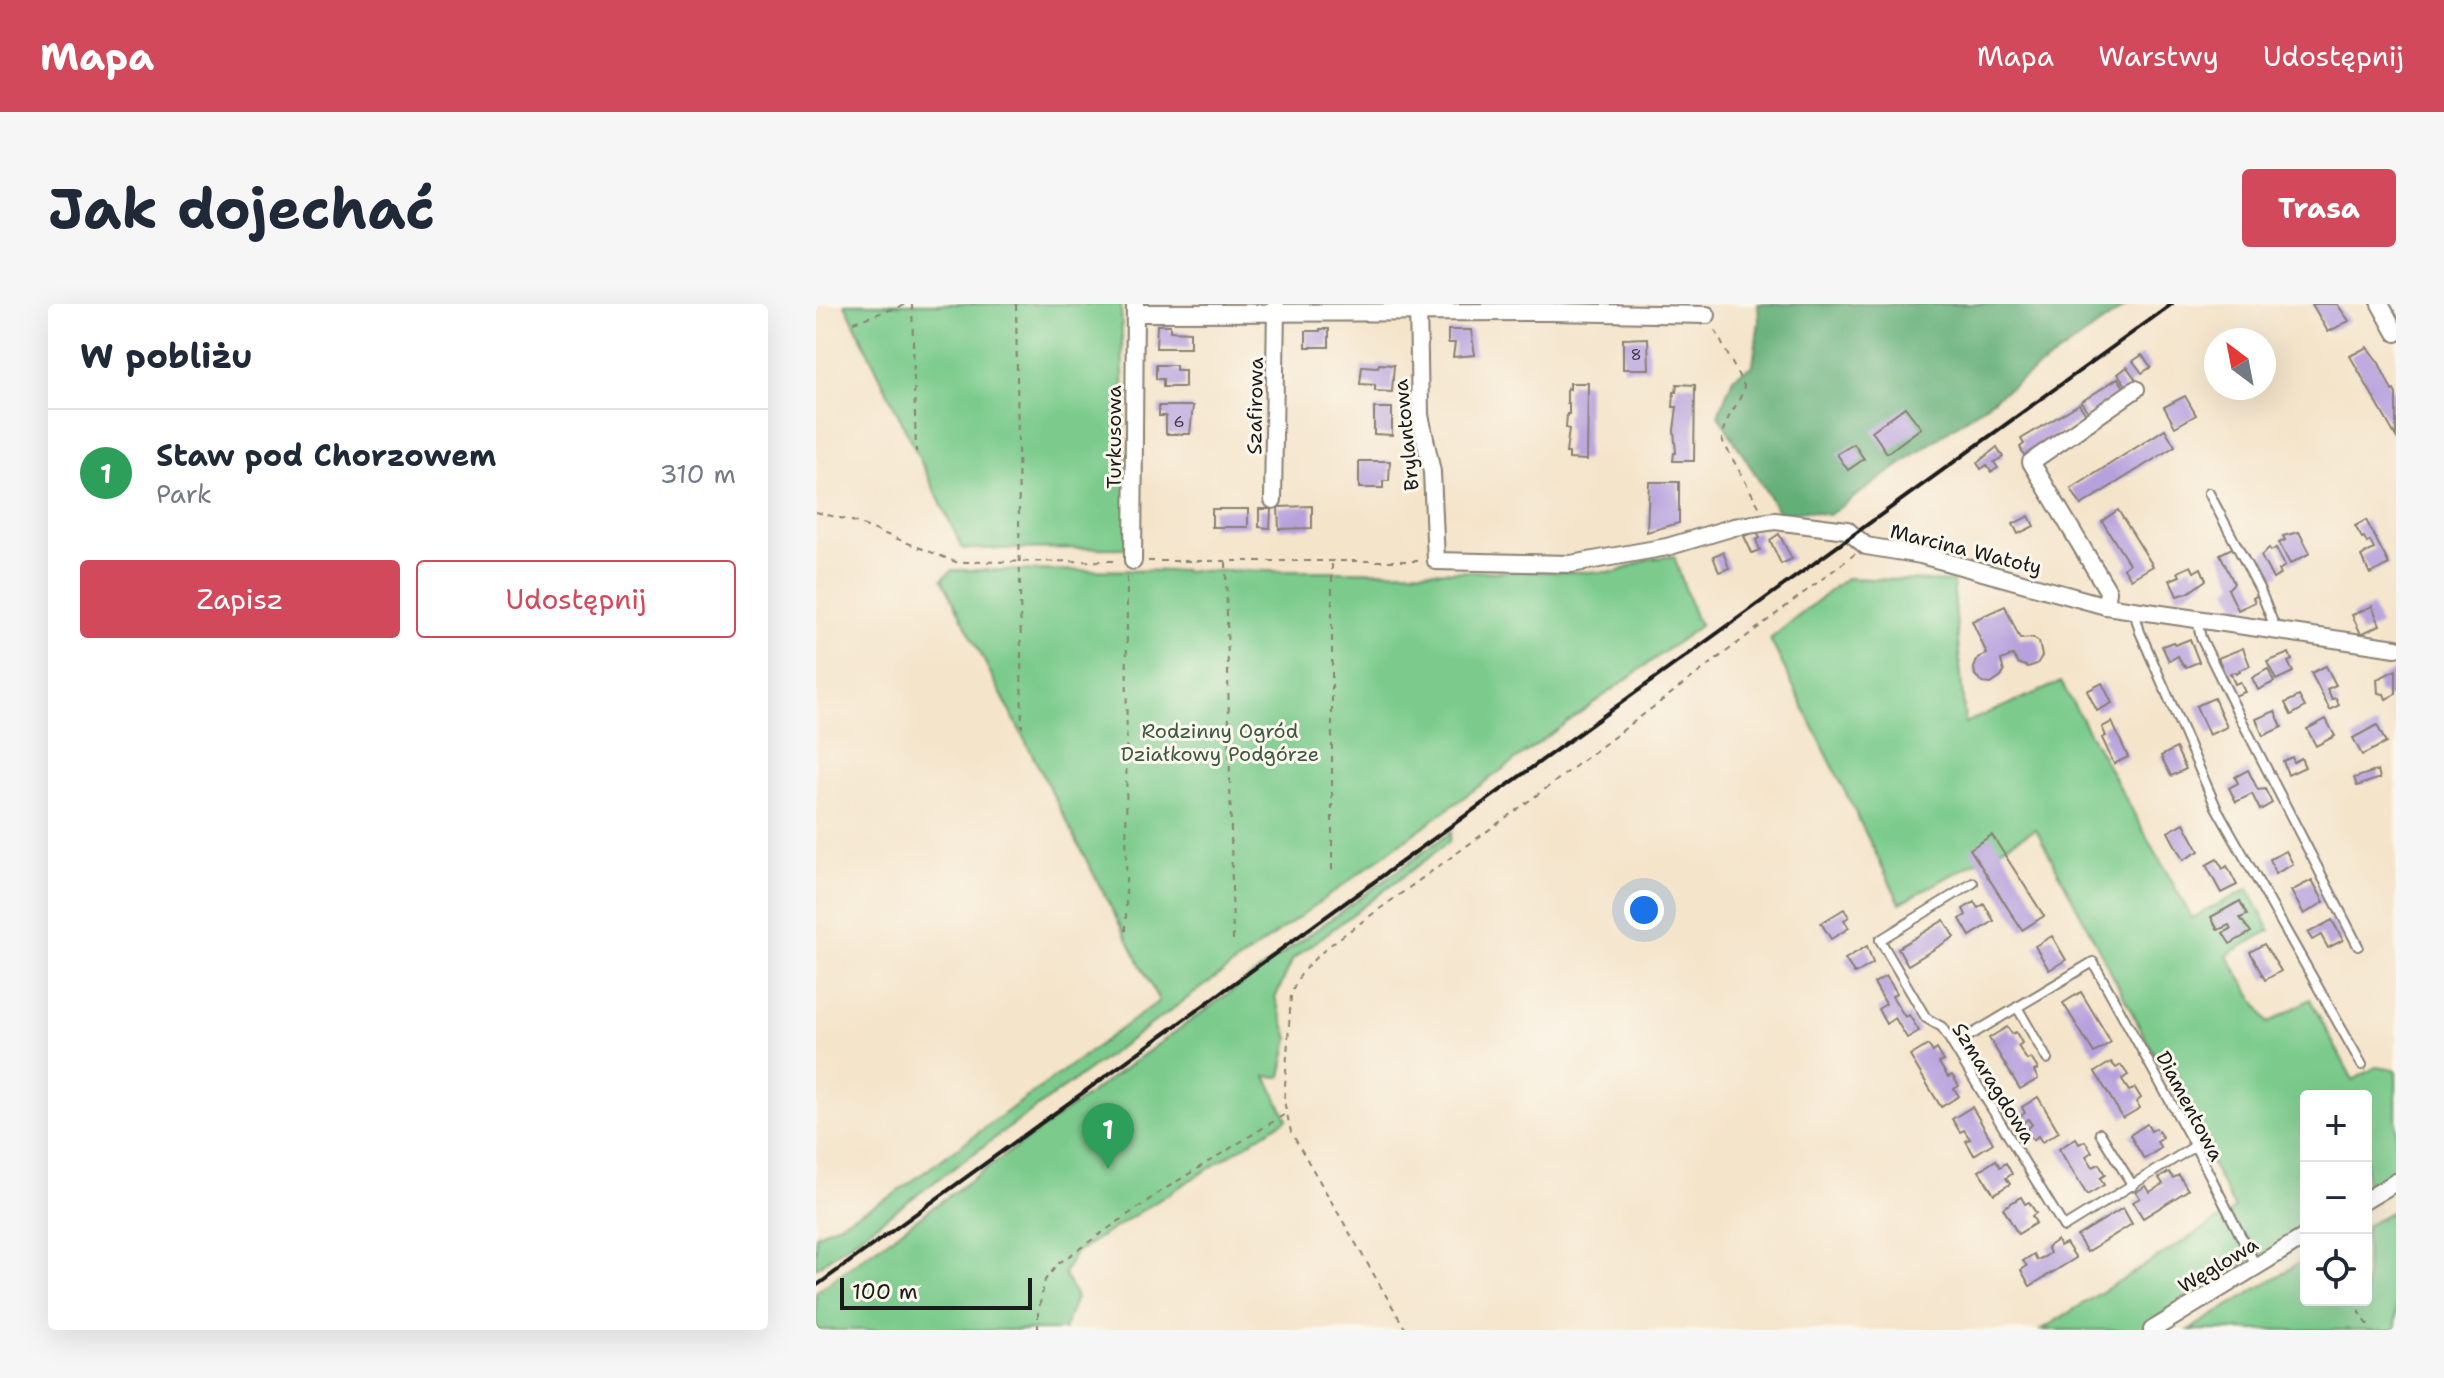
<!DOCTYPE html>
<html lang="pl">
<meta charset="utf-8">
<style>
body{margin:0;font-family:"Shantell Sans",sans-serif;background:#f6f6f7;color:#1f2937}
.controls{position:absolute;right:24px;bottom:24px;display:grid;overflow:hidden;border-radius:8px;box-shadow:0 8px 32px #0002}
.controls button{width:72px;height:72px;display:grid;place-items:center;padding:0;border:0;border-bottom:2px solid #e0e1e3;background:#fff;color:#1f2937;font:40px sans-serif}
.compass{position:absolute;left:1388px;top:24px;width:72px;height:72px;border-radius:50%;background:#fff;box-shadow:0 8px 32px #0002;rotate:328deg}
.scale{position:absolute;left:24px;bottom:20px;width:192px;box-sizing:border-box;padding-left:8px;border:4px solid #1c1c1c;border-top:0;font-size:22px;line-height:28px;white-space:nowrap;color:#1c1c1c;-webkit-text-stroke:6px #fbf7ec;paint-order:stroke}
.you{position:absolute;left:828px;top:606px;width:28px;height:28px;margin:-20px;border:6px solid #fff;border-radius:50%;background:#1a73e8;box-shadow:0 0 0 12px #1a73e833}
.badge{display:grid;place-items:center;width:52px;height:52px;border-radius:50%;background:#d1495b;color:#fff;font-size:26px;font-weight:700}
.pin{position:absolute;translate:-50% -66px;filter:drop-shadow(0 2px 4px #0008)}
.pin::after{content:'';position:absolute;top:42px;width:28px;height:24px;background:inherit;clip-path:polygon(0 0,100% 0,50% 100%)}
.list{margin:0;padding:0;list-style:none}
h2{display:flex;justify-content:space-between;align-items:center;height:104px;margin:0;padding:0 32px;font-size:34px}
h2 small{font-size:26px;font-weight:400;color:#747a83}
.list li{display:grid;grid-template-columns:52px 1fr auto;gap:24px;align-items:center;box-sizing:border-box;height:128px;padding:0 32px;border-top:2px solid #e0e1e3}
.list b{display:block;font-size:30px;white-space:nowrap}
.list p{margin:0;font-size:26px;white-space:nowrap;color:#747a83}
.list em{font-size:26px;font-style:normal;color:#747a83}
.actions{display:flex;gap:16px;padding:24px 32px}
.actions a{flex:1;padding:18px 0;border:2px solid #d1495b;border-radius:8px;text-align:center;font-size:28px;color:#d1495b}
.actions .main{background:#d1495b;color:#fff}
.icon{flex:none;width:44px;height:44px;fill:none;stroke:currentColor;stroke-width:2;stroke-linecap:round;stroke-linejoin:round}
.map{position:relative;flex:none;width:1580px;height:1026px;overflow:hidden;border-radius:8px}
header{display:flex;align-items:center;gap:48px;box-sizing:border-box;height:112px;padding:0 40px;background:#d1495b;color:#fff}
header strong{font-size:38px}
nav{display:flex;gap:44px;margin-inline-start:auto;font-size:28px}
.intro{display:flex;align-items:center;justify-content:space-between;box-sizing:border-box;height:192px;padding:0 48px}
h1{margin:0;font-size:56px}
.button{padding:20px 36px;border-radius:8px;background:#d1495b;color:#fff;font-size:28px;font-weight:700}
main{display:flex;gap:48px;padding:0 48px}
aside{flex:1;background:#fff;border-radius:8px;box-shadow:0 8px 32px #0002}
.map>svg:first-child{display:block}
.green{fill:#7bcb8c;stroke:#4c7454;stroke-width:2}
.forest{fill:#64af78;stroke:#40664a;stroke-width:2}
.building{fill:#b7a1dd}
.lines{fill:none;stroke-linecap:round;stroke-linejoin:round}
.lane-casing{stroke:#888073;stroke-width:12}
.street-casing{stroke:#888073;stroke-width:20}
.path{stroke:#888073;stroke-width:2;stroke-dasharray:6 6;stroke-linecap:butt}
.lane{stroke:#fff;stroke-width:8}
.street{stroke:#fff;stroke-width:16}
.rail{stroke:#1c1c1c;stroke-width:4}
.labels{text-anchor:middle;stroke-width:6;stroke-linejoin:round;paint-order:stroke}
.number-label{font-size:16px;fill:#433d4c}
.street-label{font-size:20px;fill:#1c1c1c;stroke:#fbf7ec}
.park-label{font-size:20px;fill:#3d5943;stroke:#fbf7ec}
</style>
<header>
<strong>Mapa</strong>
<nav><a>Mapa</a><a>Warstwy</a><a>Udostępnij</a></nav>
</header>
<div class="intro"><h1>Jak dojechać</h1><a class="button">Trasa</a></div>
<main>
<aside>
<h2>W pobliżu<small></small></h2>
<ul class="list">
<li><span class="badge" style="background:#2e9e5b">1</span><div><b>Staw pod Chorzowem</b><p>Park</p></div><em>310 m</em></li>
</ul>
<div class="actions"><a class="main">Zapisz</a><a>Udostępnij</a></div>
</aside>
<div class="map">
<svg width="1580" height="1026" viewBox="0 0 1580 1026">
<rect width="100%" height="100%" fill="#fbf7ec"/>
<filter id="ink" filterUnits="userSpaceOnUse"><feTurbulence type="fractalNoise" baseFrequency=".0125" numOctaves="2"/><feDisplacementMap in="SourceGraphic" scale="16" xChannelSelector="R" yChannelSelector="G"/><feConvolveMatrix kernelMatrix="1 2 1 2 8 2 1 2 1" color-interpolation-filters="sRGB"/></filter>
<filter id="wash" filterUnits="userSpaceOnUse"><feTurbulence type="fractalNoise" baseFrequency=".006" numOctaves="4" result="noise"/><feDisplacementMap in="SourceGraphic" scale="32" xChannelSelector="R" yChannelSelector="G"/><feGaussianBlur stdDeviation="1.8" result="paint"/><feColorMatrix in="noise" values="0 0 0 0 0 0 0 0 0 0 0 0 0 0 0 0 0 1.4 0 .05"/><feComposite in="paint" operator="in"/></filter>
<g filter="url(#wash)">
<rect width="100%" height="100%" fill="#f4e4ca"/>
<!-- green -->
<g class="green">
<path d="M 29,0 L 305,0 L 312,244 L 147,245 Z"/>
<path d="M 858,252 L 879,313 L 885,321 L 0,964 L 0,931 L 74,893 L 343,697 L 126,275 L 136,266 L 801,268 L 832,255 Z"/>
<path d="M 1030,274 L 1137,278 L 1149,419 L 1245,378 L 1376,614 L 1432,585 L 1454,626 L 1411,651 L 1452,719 L 1494,695 L 1537,776 L 1560,763 L 1580,766 L 1580,872 L 1550,891 L 1550,792 L 1490,792 L 1490,929 L 1413,968 L 1359,1001 L 1326,1026 L 1225,1026 L 1419,905 L 1220,525 L 1084,599 L 954,335 Z"/>
<path d="M 635,528 L 633,538 L 477,655 L 459,694 L 473,734 L 465,773 L 450,772 L 471,815 L 259,949 L 248,970 L 260,993 L 248,1026 L 0,1026 L 0,988 Z"/>
<path d="M 1580,905 L 1580,1026 L 1373,1026 L 1490,955 L 1490,996 L 1550,996 L 1550,922 Z"/>
</g>
<!-- forest -->
<path class="forest" d="M 942,0 L 1313,0 L 1013,211 L 990,207 L 964,210 L 902,111 L 917,74 L 937,61 L 943,17 Z"/>
<g id="blocks">
<!-- building -->
<g class="building">
<path d="M 1496,0 L 1521,0 L 1533,17 L 1512,28 Z"/>
<path d="M 341,21 L 354,21 L 354,27 L 374,28 L 374,44 L 340,44 Z"/>
<path d="M 504,25 L 513,25 L 513,43 L 490,43 L 490,27 L 504,27 Z"/>
<path d="M 632,26 L 655,26 L 659,51 L 637,53 L 639,39 L 632,39 Z"/>
<path d="M 832,34 L 833,65 L 807,65 L 807,35 Z"/>
<path d="M 1551,43 L 1563,59 L 1576,87 L 1578,86 L 1580,90 L 1580,133 L 1534,52 Z"/>
<path d="M 1326,51 L 1335,63 L 1326,69 L 1317,57 Z"/>
<path d="M 563,60 L 578,61 L 576,88 L 559,87 L 559,81 L 544,80 L 546,62 L 562,63 Z"/>
<path d="M 340,61 L 360,61 L 360,66 L 369,66 L 369,83 L 347,83 L 347,75 L 340,75 Z"/>
<path d="M 1311,63 L 1320,76 L 1311,83 L 1302,70 Z"/>
<path d="M 1302,74 L 1309,85 L 1273,109 L 1265,98 Z"/>
<path d="M 754,79 L 772,79 L 771,156 L 753,155 L 753,149 L 750,149 L 753,125 L 750,124 L 751,110 L 753,110 L 753,99 L 751,99 L 751,84 L 754,85 Z"/>
<path d="M 861,80 L 879,81 L 878,157 L 857,157 L 858,149 L 860,149 L 858,126 L 861,103 L 857,103 L 858,88 L 860,88 Z"/>
<path d="M 1369,92 L 1380,111 L 1359,123 L 1348,103 Z"/>
<path d="M 1263,100 L 1271,112 L 1208,151 L 1204,143 L 1208,140 L 1205,135 Z"/>
<path d="M 343,102 L 377,102 L 374,130 L 350,130 L 350,112 L 343,112 Z"/>
<path d="M 1089,103 L 1105,124 L 1071,149 L 1056,127 Z"/>
<path d="M 558,104 L 576,104 L 576,131 L 558,130 Z"/>
<path d="M 1349,125 L 1359,142 L 1265,201 L 1255,185 Z"/>
<path d="M 1038,140 L 1048,155 L 1032,166 L 1021,150 Z"/>
<path d="M 1181,143 L 1187,153 L 1178,158 L 1182,164 L 1175,168 L 1171,161 L 1165,165 L 1161,159 Z"/>
<path d="M 543,157 L 574,157 L 573,177 L 567,177 L 567,184 L 543,184 Z"/>
<path d="M 833,178 L 863,178 L 863,219 L 831,228 Z"/>
<path d="M 496,202 L 496,224 L 463,225 L 462,203 Z"/>
<rect x="396" y="205" width="36" height="18"/>
<path d="M 443,205 L 455,205 L 454,224 L 443,223 Z"/>
<path d="M 1302,206 L 1337,262 L 1315,275 L 1308,264 L 1313,260 L 1286,217 Z"/>
<path d="M 1213,212 L 1218,222 L 1202,230 L 1197,220 Z"/>
<path d="M 1550,216 L 1573,260 L 1554,270 L 1545,252 L 1558,245 L 1554,237 L 1551,239 L 1548,233 L 1546,234 L 1539,222 Z"/>
<path d="M 941,227 L 944,234 L 940,236 L 944,246 L 936,249 L 928,232 Z"/>
<path d="M 1483,228 L 1494,249 L 1474,260 L 1463,239 L 1469,236 L 1467,232 Z"/>
<path d="M 963,230 L 976,255 L 965,260 L 954,236 Z"/>
<path d="M 1418,243 L 1442,291 L 1437,294 L 1439,298 L 1422,306 L 1412,285 L 1418,279 L 1404,250 Z"/>
<path d="M 1453,244 L 1455,247 L 1460,244 L 1469,262 L 1463,266 L 1465,270 L 1457,275 L 1445,252 Z"/>
<path d="M 907,248 L 913,264 L 903,268 L 897,252 Z"/>
<path d="M 1375,262 L 1378,268 L 1385,264 L 1390,276 L 1372,289 L 1361,292 L 1354,276 L 1364,272 L 1362,268 Z"/>
<path d="M 1189,302 L 1204,335 L 1217,334 L 1223,338 L 1226,352 L 1221,360 L 1212,363 L 1202,359 L 1197,351 L 1185,356 L 1188,368 L 1185,373 L 1175,380 L 1167,379 L 1159,371 L 1158,364 L 1162,354 L 1171,350 L 1156,317 Z"/>
<path d="M 1556,302 L 1564,321 L 1545,330 L 1536,311 Z"/>
<path d="M 1374,335 L 1383,358 L 1370,363 L 1366,360 L 1362,352 L 1353,357 L 1346,342 L 1357,338 L 1359,341 Z"/>
<path d="M 1427,344 L 1434,362 L 1423,366 L 1424,368 L 1420,370 L 1419,368 L 1414,369 L 1419,380 L 1424,378 L 1429,388 L 1418,392 L 1402,354 Z"/>
<path d="M 1473,349 L 1476,356 L 1472,358 L 1477,368 L 1460,376 L 1451,358 Z"/>
<path d="M 1510,362 L 1520,381 L 1511,385 L 1516,395 L 1520,394 L 1523,401 L 1514,406 L 1495,369 Z"/>
<path d="M 1452,365 L 1458,378 L 1442,386 L 1436,374 Z"/>
<path d="M 1580,366 L 1580,390 L 1570,395 L 1568,390 L 1562,389 L 1561,375 Z"/>
<path d="M 1286,379 L 1296,399 L 1281,407 L 1271,387 Z"/>
<path d="M 1483,392 L 1489,403 L 1475,411 L 1469,399 Z"/>
<path d="M 1398,394 L 1411,423 L 1393,431 L 1380,402 Z"/>
<path d="M 1459,407 L 1466,423 L 1447,432 L 1440,415 Z"/>
<path d="M 1510,415 L 1519,432 L 1500,442 L 1491,425 Z"/>
<path d="M 1296,418 L 1312,453 L 1298,460 L 1286,434 L 1290,432 L 1286,423 Z"/>
<path d="M 1561,421 L 1570,439 L 1546,451 L 1537,434 Z"/>
<path d="M 1360,444 L 1370,465 L 1355,472 L 1345,452 Z"/>
<path d="M 1476,453 L 1478,458 L 1485,454 L 1489,463 L 1472,471 L 1467,457 Z"/>
<path d="M 1432,466 L 1442,486 L 1449,485 L 1456,499 L 1444,506 L 1436,490 L 1420,498 L 1413,484 L 1422,479 L 1419,473 Z"/>
<path d="M 1562,466 L 1564,474 L 1541,482 L 1538,474 Z"/>
<path d="M 1368,519 L 1383,547 L 1367,556 L 1352,528 Z"/>
<path d="M 1176,531 L 1228,612 L 1206,626 L 1154,545 Z"/>
<path d="M 1470,547 L 1477,560 L 1459,570 L 1454,555 Z"/>
<path d="M 1401,555 L 1407,565 L 1411,562 L 1421,581 L 1405,589 L 1390,561 Z"/>
<path d="M 1496,576 L 1508,598 L 1488,610 L 1475,587 Z"/>
<path d="M 1424,597 L 1431,611 L 1424,614 L 1435,628 L 1414,640 L 1407,629 L 1415,625 L 1413,621 L 1402,626 L 1395,613 Z"/>
<path d="M 1158,598 L 1162,604 L 1168,600 L 1178,617 L 1154,632 L 1144,615 L 1150,611 L 1147,605 Z"/>
<path d="M 1028,605 L 1033,613 L 1028,616 L 1033,624 L 1015,635 L 1005,619 Z"/>
<path d="M 1128,616 L 1138,633 L 1092,661 L 1082,644 Z"/>
<path d="M 1516,616 L 1527,636 L 1512,644 L 1505,631 L 1496,636 L 1492,629 Z"/>
<path d="M 1236,632 L 1250,656 L 1233,666 L 1219,642 Z"/>
<path d="M 1448,640 L 1465,667 L 1449,676 L 1434,648 Z"/>
<path d="M 1051,642 L 1057,659 L 1039,670 L 1029,655 Z"/>
<path d="M 1070,672 L 1081,689 L 1076,692 L 1089,713 L 1093,711 L 1103,727 L 1091,734 L 1079,714 L 1070,720 L 1062,705 L 1070,700 L 1058,679 Z"/>
<path d="M 1265,688 L 1295,738 L 1278,749 L 1247,699 Z"/>
<path d="M 1191,723 L 1196,730 L 1200,728 L 1206,739 L 1202,742 L 1211,756 L 1215,754 L 1222,765 L 1218,767 L 1222,775 L 1204,785 L 1173,734 Z"/>
<path d="M 1112,741 L 1117,748 L 1121,745 L 1128,757 L 1123,759 L 1132,773 L 1136,771 L 1143,782 L 1138,785 L 1143,792 L 1125,803 L 1094,752 Z"/>
<path d="M 1295,758 L 1300,764 L 1305,761 L 1312,771 L 1306,775 L 1309,781 L 1313,787 L 1319,784 L 1325,794 L 1320,798 L 1324,804 L 1307,814 L 1279,768 Z"/>
<path d="M 1222,793 L 1243,828 L 1226,838 L 1222,832 L 1217,836 L 1210,825 L 1216,821 L 1212,815 L 1206,819 L 1203,813 L 1209,809 L 1206,803 Z"/>
<path d="M 1156,803 L 1177,839 L 1158,851 L 1150,837 L 1154,835 L 1148,826 L 1144,828 L 1136,815 Z"/>
<path d="M 1331,820 L 1335,827 L 1340,824 L 1347,834 L 1341,838 L 1345,844 L 1328,855 L 1314,831 Z"/>
<path d="M 1260,834 L 1263,840 L 1269,837 L 1276,848 L 1270,852 L 1274,858 L 1277,863 L 1283,860 L 1289,871 L 1284,874 L 1288,881 L 1271,891 L 1243,845 Z"/>
<path d="M 1180,856 L 1184,863 L 1190,859 L 1196,870 L 1190,874 L 1194,880 L 1178,890 L 1163,867 Z"/>
<path d="M 1353,868 L 1357,874 L 1363,871 L 1372,886 L 1327,914 L 1317,898 L 1324,894 L 1320,888 L 1330,882 L 1334,888 L 1347,880 L 1343,874 Z"/>
<path d="M 1205,893 L 1209,900 L 1213,898 L 1220,909 L 1216,912 L 1220,919 L 1202,930 L 1187,904 Z"/>
<path d="M 1307,904 L 1316,920 L 1271,948 L 1261,932 Z"/>
<path d="M 1241,936 L 1244,942 L 1250,939 L 1260,954 L 1214,982 L 1205,966 L 1211,962 L 1207,957 L 1218,950 L 1221,956 L 1228,953 L 1234,949 L 1231,943 Z"/>
</g>
</g>
</g>
<g filter="url(#ink)">
<use href="#blocks" fill-opacity="0" stroke="#888073" stroke-width="2"/>
<g class="lines">
<!-- lane casing -->
<g class="lane-casing">
<g id="lane">
<path d="M 1393,189 L 1444,286 L 1460,326"/>
<path d="M 1318,307 L 1324,328 L 1400,503 L 1546,761"/>
<path d="M 1381,316 L 1385,334 L 1427,419 L 1542,642"/>
<path d="M 1157,579 L 1064,636 L 1110,714 L 1126,723 L 1248,923 L 1379,842"/>
<path d="M 1201,703 L 1231,755"/>
<path d="M 1138,741 L 1277,658 L 1379,842 L 1440,962"/>
<path d="M 1284,829 L 1317,882"/>
</g>
</g>
<!-- street casing -->
<g class="street-casing">
<g id="street">
<path d="M 602,0 L 604,111 L 616,168 L 620,257 L 755,260 L 851,243 L 918,223 L 959,217 L 1031,226 L 1050,242 L 1105,251 L 1290,302 L 1580,344"/>
<path d="M 1564,0 L 1580,29"/>
<path d="M 319,9 L 735,8 L 891,11"/>
<path d="M 457,196 L 460,2"/>
<path d="M 317,257 L 319,0"/>
<path d="M 1290,302 L 1292,287 L 1215,158 L 1320,85"/>
<path d="M 1550,896 L 1580,878"/>
<path d="M 1336,1026 L 1490,932"/>
</g>
</g>
<!-- path -->
<g class="path">
<path d="M 96,0 L 100,148"/>
<path d="M 200,0 L 206,424"/>
<path d="M 37,18 L 92,0"/>
<path d="M 899,26 L 928,82 C 924,102 906,115 906,136 L 944,204"/>
<path d="M 0,208 L 36,217 L 140,258 L 302,257"/>
<path d="M 332,257 L 606,257"/>
<path d="M 410,258 L 417,637"/>
<path d="M 516,566 L 516,256"/>
<path d="M 310,627 L 311,270"/>
<path d="M 1536,996 L 1555,1026"/>
<path d="M 222,1026 L 222,1009 L 229,976 L 243,959 L 347,886 L 471,809"/>
<path d="M 590,1026 L 475,828 L 468,797 L 475,692 C 482,667 499,654 518,638 L 732,483 L 1039,250"/>
</g>
<!-- lane -->
<use href="#lane" class="lane"/>
<!-- street -->
<use href="#street" class="street"/>
<!-- rail -->
<path class="rail" d="M 0,982 L 1356,0"/>
</g>
</g>
<g class="labels">
<!-- number labels -->
<g class="number-label">
<text x="820" y="56">8</text>
<text x="363" y="123">6</text>
</g>
<!-- street labels -->
<g class="street-label">
<text transform="translate(439 102) rotate(-89)" y="7">Szafirowa</text>
<text transform="translate(590 131) rotate(-96)" y="7">Brylantowa</text>
<text transform="translate(298 133) rotate(-90)" y="7">Turkusowa</text>
<text transform="translate(1150 245) rotate(14)" y="7">Marcina Watoły</text>
<text transform="translate(1178 779) rotate(58)" y="7">Szmaragdowa</text>
<text transform="translate(1374 802) rotate(62)" y="7">Diamentowa</text>
<text transform="translate(1402 961) rotate(-31)" y="7">Węglowa</text>
</g>
<!-- park labels -->
<g class="park-label">
<text x="404" y="434">Rodzinny Ogród<tspan x="404" dy="23">Działkowy Podgórze</tspan></text>
</g>
</g>
</svg>
<div class="controls">
<button>+</button>
<button>−</button>
<button><svg class="icon" aria-label="locate" viewBox="0 0 24 24"><circle cx="12" cy="12" r="6"/><path d="M12 2v4M12 18v4M2 12h4M18 12h4"/></svg></button>
</div>
<svg class="compass" viewBox="-18 -18 36 36"><path d="M0-13l5 13h-10z" fill="#e53935"/><path d="M0 13l5-13h-10z" fill="#747a83"/></svg>
<div class="scale">100 m</div>
<div class="you"></div>
<div class="pin badge" style="left:292px;top:865px;background:#2e9e5b">1</div>
</div>
</main>
